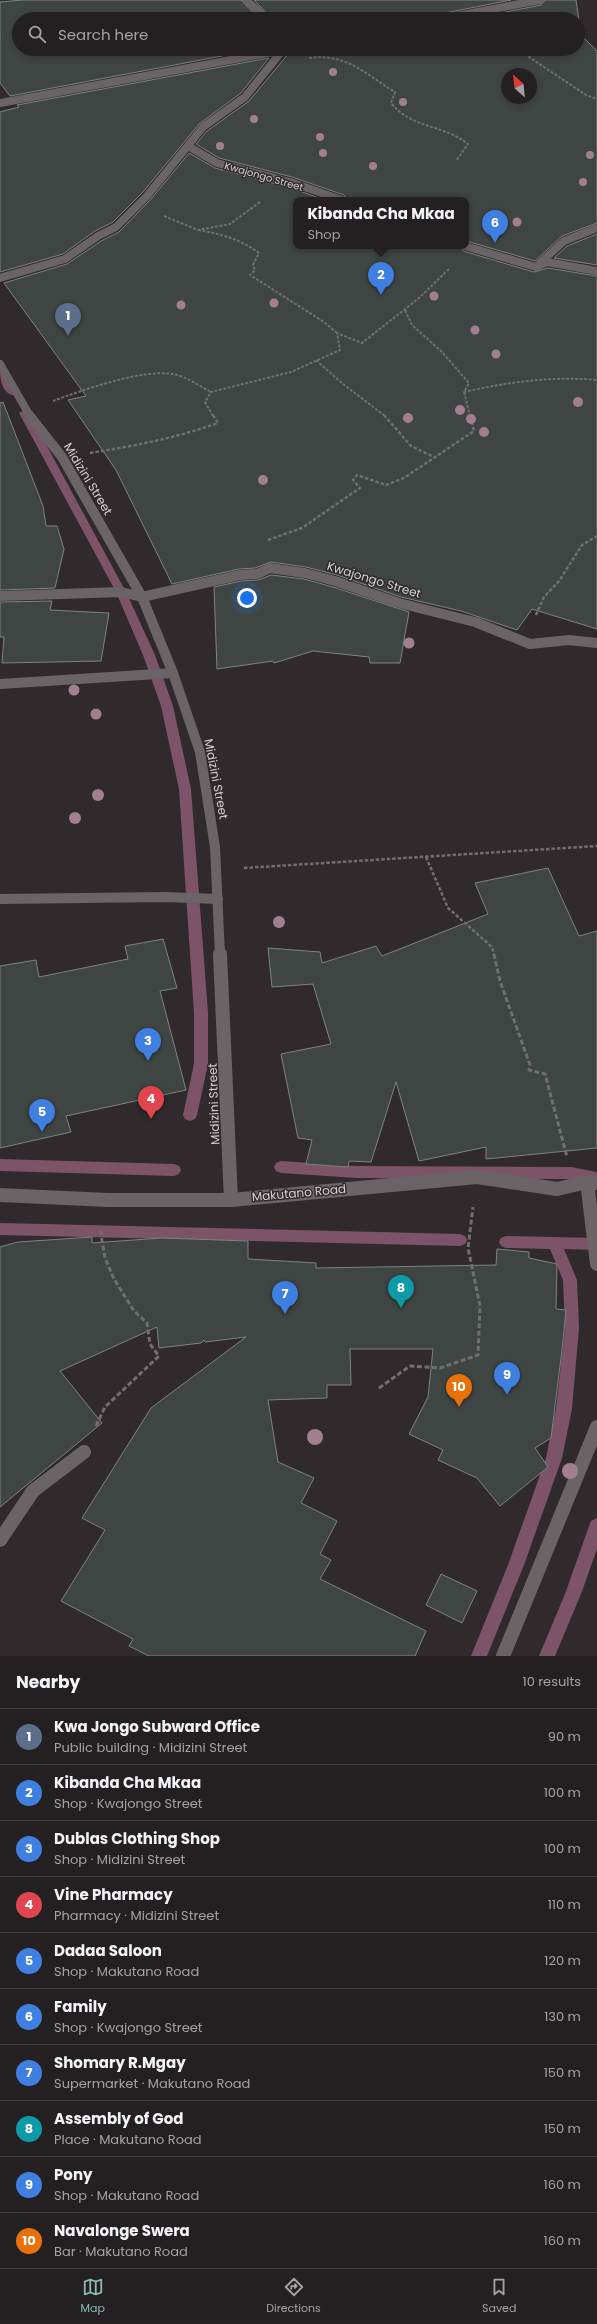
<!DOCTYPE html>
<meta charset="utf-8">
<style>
body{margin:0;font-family:Poppins,sans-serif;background:#2c282a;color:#f1f3f6}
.compass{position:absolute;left:501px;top:68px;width:36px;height:36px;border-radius:50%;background:#242022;box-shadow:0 2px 6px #0003;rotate:333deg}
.you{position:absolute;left:247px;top:598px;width:14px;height:14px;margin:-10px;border:3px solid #fff;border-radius:50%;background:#1a73e8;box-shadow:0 0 0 6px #1a73e833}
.badge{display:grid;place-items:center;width:26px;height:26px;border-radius:50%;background:#8bbbb9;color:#fff;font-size:13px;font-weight:700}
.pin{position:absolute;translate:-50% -33px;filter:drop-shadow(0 1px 2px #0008)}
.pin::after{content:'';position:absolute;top:21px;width:14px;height:12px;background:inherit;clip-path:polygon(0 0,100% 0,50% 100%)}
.popup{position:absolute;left:293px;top:197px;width:176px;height:52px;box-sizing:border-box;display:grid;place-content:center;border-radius:8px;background:#242022;filter:drop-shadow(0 1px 3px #0005);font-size:13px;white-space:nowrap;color:#a3a3a5}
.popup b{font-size:15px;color:#f1f3f6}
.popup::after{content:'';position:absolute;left:50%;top:100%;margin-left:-8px;border:8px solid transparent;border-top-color:#242022}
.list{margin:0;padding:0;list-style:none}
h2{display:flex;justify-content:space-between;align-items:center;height:52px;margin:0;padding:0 16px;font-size:17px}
h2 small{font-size:13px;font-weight:400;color:#a3a3a5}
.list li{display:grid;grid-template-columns:26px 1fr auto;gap:12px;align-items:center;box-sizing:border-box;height:56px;padding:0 16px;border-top:1px solid #413e40}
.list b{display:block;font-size:15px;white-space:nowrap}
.list p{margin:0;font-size:13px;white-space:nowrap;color:#a3a3a5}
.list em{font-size:13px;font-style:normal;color:#a3a3a5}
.icon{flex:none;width:22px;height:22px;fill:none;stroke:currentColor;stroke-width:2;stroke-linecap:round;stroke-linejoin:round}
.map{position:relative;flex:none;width:597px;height:1656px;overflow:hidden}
.search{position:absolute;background:#242022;box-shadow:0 2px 6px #0003;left:12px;right:12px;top:12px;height:44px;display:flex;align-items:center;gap:10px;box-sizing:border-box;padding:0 14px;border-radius:22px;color:#a3a3a5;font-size:15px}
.sheet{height:612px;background:#242022}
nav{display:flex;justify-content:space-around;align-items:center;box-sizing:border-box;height:56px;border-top:1px solid #413e40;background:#242022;font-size:11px;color:#a3a3a5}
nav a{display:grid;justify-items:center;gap:2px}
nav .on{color:#8bbbb9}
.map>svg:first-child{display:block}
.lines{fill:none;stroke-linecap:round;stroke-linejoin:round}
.stream{fill:#7d5369;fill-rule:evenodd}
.building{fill:#3f4542;stroke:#7d8480;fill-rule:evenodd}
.path-far2{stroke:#726d6f;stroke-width:2;stroke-dasharray:3 1.5;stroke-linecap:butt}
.path-far1{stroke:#726d6f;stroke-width:2.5;stroke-dasharray:3.5 2;stroke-linecap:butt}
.path{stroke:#726d6f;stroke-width:3;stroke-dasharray:5 2.5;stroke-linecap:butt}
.minor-far2{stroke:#6b6467;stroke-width:8}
.minor-far1{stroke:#6b6467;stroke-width:10}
.minor{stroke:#6b6467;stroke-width:14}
.tertiary{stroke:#6b6467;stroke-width:14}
.tree{fill:#a17f91}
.labels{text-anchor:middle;stroke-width:3;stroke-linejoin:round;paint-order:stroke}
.far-street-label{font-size:10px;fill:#d6d2d4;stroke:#302a2d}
.street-label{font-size:12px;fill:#d6d2d4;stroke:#302a2d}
</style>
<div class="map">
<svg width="597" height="1656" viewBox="0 0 597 1656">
<rect width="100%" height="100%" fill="#302a2d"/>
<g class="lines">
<!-- stream -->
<g class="stream">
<path d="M 0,370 L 3,371 L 17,392 L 15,394 L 12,395 C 2,392 0,379 0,370 Z"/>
<path d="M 24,410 L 29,413 L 126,592 L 155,655 L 173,706 L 191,789 L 208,1013 L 208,1064 L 197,1115 L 195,1119 L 190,1121 L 185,1119 L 183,1115 L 194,1064 L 194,1013 L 179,789 L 161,706 L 143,655 L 116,592 L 19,413 Z"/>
<path d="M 0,1159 L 174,1164 L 179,1166 L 181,1170 L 179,1174 L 174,1176 L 0,1171 Z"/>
<path d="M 281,1161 L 357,1166 L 571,1167 L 597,1172 L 597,1184 L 571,1179 L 357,1178 L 281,1173 L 276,1171 L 274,1167 L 276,1163 Z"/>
<path d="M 0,1223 L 460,1234 L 465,1236 L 467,1240 L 465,1244 L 460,1246 L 0,1235 Z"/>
<path d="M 506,1236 L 597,1238 L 597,1250 L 564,1249 L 577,1280 L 579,1328 L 572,1409 L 562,1458 L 524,1565 L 487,1656 L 471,1656 L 508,1565 L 546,1458 L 556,1409 L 565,1328 L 563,1280 L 550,1249 L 506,1248 L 501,1246 L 499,1242 L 501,1238 Z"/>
<path d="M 597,1518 L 597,1549 L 581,1594 L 555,1656 L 539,1656 L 565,1594 L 589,1526 L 591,1521 Z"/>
</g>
</g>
<!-- building -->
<g class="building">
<path d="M 22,0 L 241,0 L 259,19 L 19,19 L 19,49 L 259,49 L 10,96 L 0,83 L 0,2 Z"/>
<path d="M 254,0 L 511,0 L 440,14 L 436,19 L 272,19 Z"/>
<path d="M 545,0 L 576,0 L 581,35 L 597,51 L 597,223 L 562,236 L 535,261 L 466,241 L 466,200 L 347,200 L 344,195 L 292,177 L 219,158 L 196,144 L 207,131 L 249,101 L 288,54 L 289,49 L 578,49 L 578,19 L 470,19 L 541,5 ZM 507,74 L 531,74 L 531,98 L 507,98 Z"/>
<path d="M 269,58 L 241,93 L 199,124 L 143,192 L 113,222 L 95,231 L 63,254 L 0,272 L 0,112 L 19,107 L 17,105 Z"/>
<path d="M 189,153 L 215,168 L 288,187 L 325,200 L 296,200 L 296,246 L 460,246 L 463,251 L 534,272 L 548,268 L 597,276 L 597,629 L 532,609 L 517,630 L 461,611 L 401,597 L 337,575 L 306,567 L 271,562 L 255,568 L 239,569 L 172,584 L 116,470 L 68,400 L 86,396 L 4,283 L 67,264 L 101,241 L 119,232 L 151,199 Z"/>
<path d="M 597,234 L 597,265 L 554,258 L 567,246 Z"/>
<path d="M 3,402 L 43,506 L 46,526 L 57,526 L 64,549 L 55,588 L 0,590 L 0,403 Z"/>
<path d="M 271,575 L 304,579 L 333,587 L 409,612 L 400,663 L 370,663 L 369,657 L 313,651 L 274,663 L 273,661 L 217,669 L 214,587 L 241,581 L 258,580 Z"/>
<path d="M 52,601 L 50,610 L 109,613 L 101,661 L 2,663 L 4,637 L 0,637 L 0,602 Z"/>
<path d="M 548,868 L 579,936 L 597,931 L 597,1148 L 486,1159 L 486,1147 L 419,1161 L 396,1082 L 371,1162 L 349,1161 L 348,1167 L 306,1164 L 312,1140 L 298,1138 L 281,1054 L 331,1044 L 313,984 L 272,987 L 268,948 L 320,952 L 322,963 L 376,946 L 382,956 L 488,914 L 475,883 Z"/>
<path d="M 163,939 L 177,988 L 160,991 L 186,1090 L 66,1116 L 71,1132 L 0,1148 L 0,966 L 36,960 L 39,977 L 128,959 L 125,946 Z"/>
<path d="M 92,1237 L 92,1243 L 161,1238 L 248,1241 L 248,1259 L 316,1263 L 316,1268 L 496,1265 L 497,1249 L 529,1252 L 529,1258 L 557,1264 L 556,1309 L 566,1310 L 562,1350 L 551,1438 L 535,1448 L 548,1467 L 500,1506 L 477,1478 L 438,1460 L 443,1450 L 409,1434 L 428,1397 L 433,1349 L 350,1349 L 351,1385 L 327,1385 L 327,1398 L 268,1400 L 278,1462 L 314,1478 L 301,1503 L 337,1521 L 320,1554 L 331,1560 L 320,1579 L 426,1631 L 415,1656 L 149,1656 L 129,1646 L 133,1639 L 61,1601 L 105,1530 L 82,1518 L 151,1408 L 246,1337 L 205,1342 L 204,1340 L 201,1343 L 159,1348 L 157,1327 L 60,1371 L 102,1423 L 0,1507 L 0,1247 L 18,1242 Z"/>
<path d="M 441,1574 L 477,1591 L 462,1623 L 426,1605 Z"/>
</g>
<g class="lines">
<!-- path-far2 -->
<g class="path-far2">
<path d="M 517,49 L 586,95 L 597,99"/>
<path d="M 309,58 C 347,53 365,74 395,92 L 391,103 C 412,129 443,124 468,144 L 456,161"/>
<path d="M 164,216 L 198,230 L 230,224 L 260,202"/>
<path d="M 198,230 C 221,234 240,239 259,253 L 253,265 L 255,270 L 250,275 L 324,322 L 337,333"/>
<path d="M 405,310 L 412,325 L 441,351 L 469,383 L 464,392 C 508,382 552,376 597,380"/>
<path d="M 316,360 L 343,384 L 385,416"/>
<path d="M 464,392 L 470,416"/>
<path d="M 53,401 C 83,390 141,369 172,374 C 186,376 199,386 211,392"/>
<path d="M 213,416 L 205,402 L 211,392 L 291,372 L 340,350 L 337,333 L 362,343 L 419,298 L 450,268"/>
</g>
<!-- path-far1 -->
<g class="path-far1">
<path d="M 384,415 L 411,446 L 434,457"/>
<path d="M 90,453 C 134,446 176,438 218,423 L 213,415"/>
<path d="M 268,540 L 302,528 L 360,488 L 353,480 L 357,475 L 386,485 L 404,478 L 474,431 L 470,415"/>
<path d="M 536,615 L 544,597 L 559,581 L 582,545 L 597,536"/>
<path d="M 426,857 L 448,908 L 492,947 L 494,955"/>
<path d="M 244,868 L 597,846"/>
</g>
<!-- path -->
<g class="path">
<path d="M 494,954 L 500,981 L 530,1065 L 529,1070 L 545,1074 L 567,1157"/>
<path d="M 379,1388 L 410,1366 L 440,1368 L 478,1355 L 480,1306 L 468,1248 L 473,1207"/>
<path d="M 96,1426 L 105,1407 L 159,1356 L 150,1344 L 147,1323 L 134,1311 L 114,1279 L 105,1258 L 100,1229"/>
</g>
<!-- minor-far2 -->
<g class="minor-far2">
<path d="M 246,0 L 267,19"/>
<path d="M 441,19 L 540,0"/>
<path d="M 0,103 L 284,50"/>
<path d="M 188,146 L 217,163 L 290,182 L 342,200"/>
<path d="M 465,246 L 536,267 L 547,262 L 597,271"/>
<path d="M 539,264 L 564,241 L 597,228"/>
<path d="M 0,278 L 65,259 L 98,236 L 116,227 L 147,196 L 203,127 L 245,97 L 282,51"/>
<path d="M 0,364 L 30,416"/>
</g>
<!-- minor-far1 -->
<g class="minor-far1">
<path d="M 29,415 L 62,457 L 142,597 L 173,673 L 200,752 L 215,847 L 220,955"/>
<path d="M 0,596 L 121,592 L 142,597 L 240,575 L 257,574 L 270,568 L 305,573 L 335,581 L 399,603 L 475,622 L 530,644 L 569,640 L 597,643"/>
<path d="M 0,684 L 173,673"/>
<path d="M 0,899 L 165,897 L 218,899"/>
</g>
<!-- minor -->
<g class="minor">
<path d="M 220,954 L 231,1200"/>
<path d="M 587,1182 L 597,1264"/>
<path d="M 0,1540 L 33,1491 L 84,1452"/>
<path d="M 503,1656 L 597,1427"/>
</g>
<!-- tertiary -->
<path class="tertiary" d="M 0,1195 L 108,1200 L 231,1200 L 477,1177 L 557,1189 L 587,1182 L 597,1183"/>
</g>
<!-- trees -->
<g class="tree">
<circle cx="333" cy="72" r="4"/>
<circle cx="403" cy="102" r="4"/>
<circle cx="254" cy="119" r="4"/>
<circle cx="320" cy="137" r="4"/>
<circle cx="220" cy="146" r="4"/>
<circle cx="323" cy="153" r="4"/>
<circle cx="590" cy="155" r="4"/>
<circle cx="373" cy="166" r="4"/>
<circle cx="583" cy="182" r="4"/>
<circle cx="517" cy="222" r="4.5"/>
<circle cx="434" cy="296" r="4.5"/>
<circle cx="274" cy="303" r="4.5"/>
<circle cx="181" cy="305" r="4.5"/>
<circle cx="475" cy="330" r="4.5"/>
<circle cx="496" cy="354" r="4.5"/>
<circle cx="578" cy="402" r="5"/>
<circle cx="460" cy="410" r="5"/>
<circle cx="408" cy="418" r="5"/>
<circle cx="471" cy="419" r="5"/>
<circle cx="484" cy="432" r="5"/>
<circle cx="263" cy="480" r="5"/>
<circle cx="409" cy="643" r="5.5"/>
<circle cx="74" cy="690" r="5.5"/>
<circle cx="96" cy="714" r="5.5"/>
<circle cx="98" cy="795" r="6"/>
<circle cx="75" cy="818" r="6"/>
<circle cx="279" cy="922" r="6"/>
<circle cx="315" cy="1437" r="8"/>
<circle cx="570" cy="1471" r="8"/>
</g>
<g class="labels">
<!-- far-street labels -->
<g class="far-street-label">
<text transform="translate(264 176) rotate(16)" y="4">Kwajongo Street</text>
</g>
<!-- street labels -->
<g class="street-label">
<text transform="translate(88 479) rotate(59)" y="4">Midizini Street</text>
<text transform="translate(374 580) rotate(17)" y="4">Kwajongo Street</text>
<text transform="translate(216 779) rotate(79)" y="4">Midizini Street</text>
<text transform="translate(214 1104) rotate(-92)" y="4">Midizini Street</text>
<text transform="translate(299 1193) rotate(-5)" y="4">Makutano Road</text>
</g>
</g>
</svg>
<svg class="compass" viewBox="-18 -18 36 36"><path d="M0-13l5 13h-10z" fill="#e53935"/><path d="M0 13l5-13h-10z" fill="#a3a3a5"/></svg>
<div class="you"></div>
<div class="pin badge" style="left:68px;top:336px;background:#5c6f8a">1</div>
<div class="pin badge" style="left:381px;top:295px;background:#3f7fe0">2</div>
<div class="popup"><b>Kibanda Cha Mkaa</b>Shop</div>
<div class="pin badge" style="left:148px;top:1061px;background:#3f7fe0">3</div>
<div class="pin badge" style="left:151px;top:1119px;background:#e0444e">4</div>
<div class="pin badge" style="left:42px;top:1132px;background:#3f7fe0">5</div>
<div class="pin badge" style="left:495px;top:243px;background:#3f7fe0">6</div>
<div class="pin badge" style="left:285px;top:1314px;background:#3f7fe0">7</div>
<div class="pin badge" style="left:401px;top:1308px;background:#0f9aa8">8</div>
<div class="pin badge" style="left:507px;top:1395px;background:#3f7fe0">9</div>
<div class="pin badge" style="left:459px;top:1407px;background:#e8710a">10</div>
<div class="search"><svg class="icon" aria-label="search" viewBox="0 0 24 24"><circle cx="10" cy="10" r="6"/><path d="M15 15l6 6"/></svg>Search here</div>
</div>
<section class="sheet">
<h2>Nearby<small>10 results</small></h2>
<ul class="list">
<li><span class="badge" style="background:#5c6f8a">1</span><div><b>Kwa Jongo Subward Office</b><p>Public building · Midizini Street</p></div><em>90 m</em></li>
<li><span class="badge" style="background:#3f7fe0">2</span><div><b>Kibanda Cha Mkaa</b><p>Shop · Kwajongo Street</p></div><em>100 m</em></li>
<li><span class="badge" style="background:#3f7fe0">3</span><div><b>Dublas Clothing Shop</b><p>Shop · Midizini Street</p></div><em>100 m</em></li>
<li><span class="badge" style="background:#e0444e">4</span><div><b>Vine Pharmacy</b><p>Pharmacy · Midizini Street</p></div><em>110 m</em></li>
<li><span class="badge" style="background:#3f7fe0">5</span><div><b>Dadaa Saloon</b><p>Shop · Makutano Road</p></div><em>120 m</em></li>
<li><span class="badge" style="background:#3f7fe0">6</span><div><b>Family</b><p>Shop · Kwajongo Street</p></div><em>130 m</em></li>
<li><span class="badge" style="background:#3f7fe0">7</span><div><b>Shomary R.Mgay</b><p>Supermarket · Makutano Road</p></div><em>150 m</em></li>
<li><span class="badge" style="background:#0f9aa8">8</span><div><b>Assembly of God</b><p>Place · Makutano Road</p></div><em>150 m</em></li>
<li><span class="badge" style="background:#3f7fe0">9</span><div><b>Pony</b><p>Shop · Makutano Road</p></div><em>160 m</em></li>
<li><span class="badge" style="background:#e8710a">10</span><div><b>Navalonge Swera</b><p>Bar · Makutano Road</p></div><em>160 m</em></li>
</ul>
</section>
<nav>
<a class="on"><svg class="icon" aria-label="map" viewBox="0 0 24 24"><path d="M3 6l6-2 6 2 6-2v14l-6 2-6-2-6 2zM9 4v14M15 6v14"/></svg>Map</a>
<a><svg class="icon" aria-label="directions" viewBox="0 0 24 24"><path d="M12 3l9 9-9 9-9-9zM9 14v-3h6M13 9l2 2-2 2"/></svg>Directions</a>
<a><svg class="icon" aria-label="saved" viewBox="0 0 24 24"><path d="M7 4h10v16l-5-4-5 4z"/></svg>Saved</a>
</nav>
